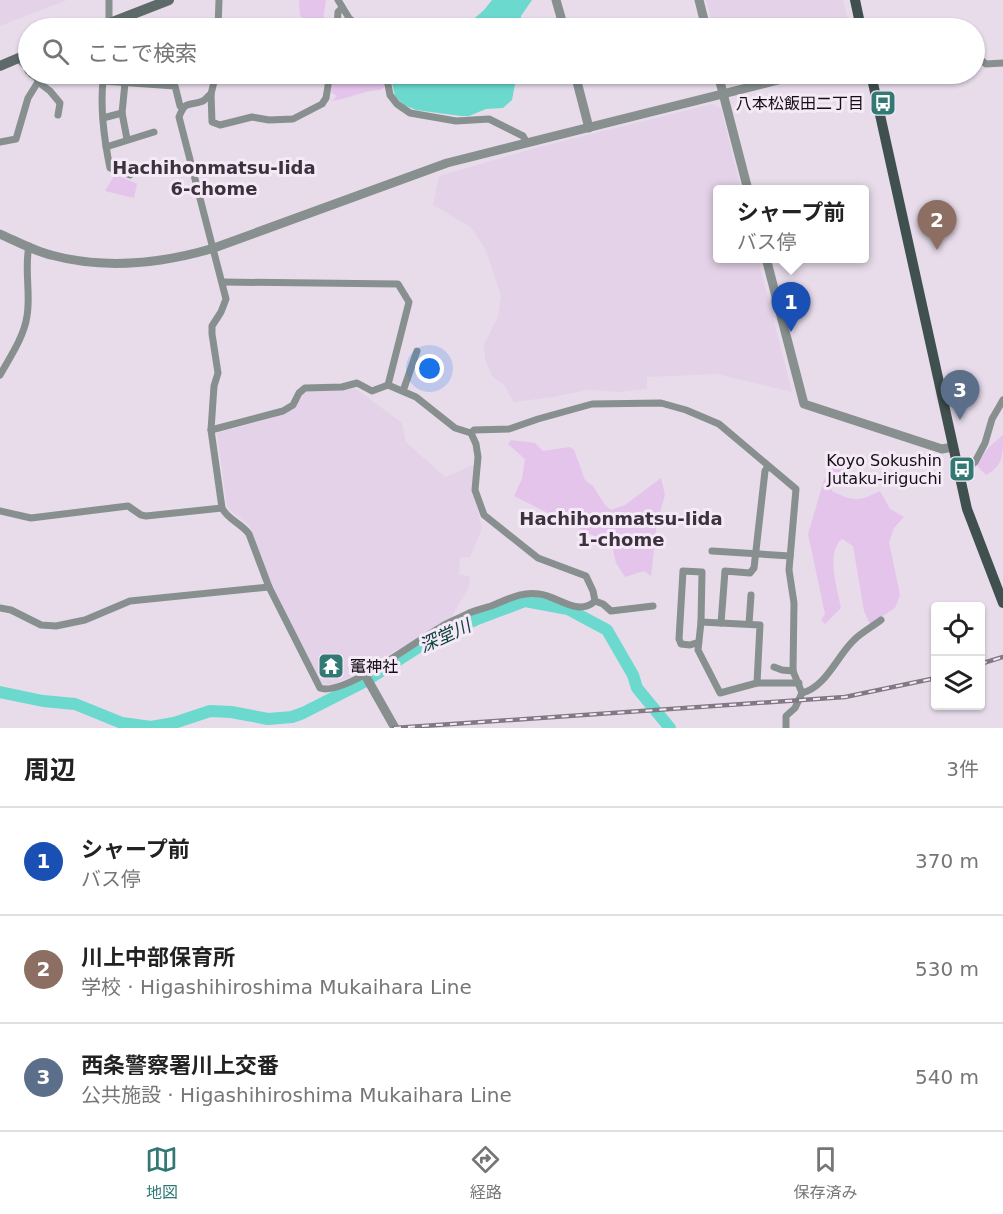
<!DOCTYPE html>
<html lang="ja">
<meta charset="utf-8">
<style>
body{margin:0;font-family:"DejaVu Sans","Noto Sans JP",sans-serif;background:#f2f2f2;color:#222}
.controls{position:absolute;right:18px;bottom:18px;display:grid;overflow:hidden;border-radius:6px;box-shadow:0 2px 4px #0004}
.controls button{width:54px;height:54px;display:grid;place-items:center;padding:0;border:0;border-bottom:2px solid #e0e0e0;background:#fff;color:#222;font:30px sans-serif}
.you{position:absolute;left:430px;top:369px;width:21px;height:21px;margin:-15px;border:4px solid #fff;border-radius:50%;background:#1a73e8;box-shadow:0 0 0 9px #1a73e833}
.badge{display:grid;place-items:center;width:39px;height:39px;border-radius:50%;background:#327973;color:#fff;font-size:20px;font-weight:700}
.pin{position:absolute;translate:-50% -50px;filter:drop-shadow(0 2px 3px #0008)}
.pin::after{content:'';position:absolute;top:32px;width:21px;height:18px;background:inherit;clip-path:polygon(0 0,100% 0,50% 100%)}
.popup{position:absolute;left:713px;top:185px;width:156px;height:78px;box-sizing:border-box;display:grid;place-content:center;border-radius:6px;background:#fff;filter:drop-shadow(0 2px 4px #0005);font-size:20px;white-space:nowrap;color:#767676}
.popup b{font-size:22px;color:#222}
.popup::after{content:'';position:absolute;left:50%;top:100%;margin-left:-12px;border:12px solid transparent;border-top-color:#fff}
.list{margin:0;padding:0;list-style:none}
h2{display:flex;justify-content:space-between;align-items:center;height:78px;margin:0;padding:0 24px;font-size:26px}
h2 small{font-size:20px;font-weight:400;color:#767676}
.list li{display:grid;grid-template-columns:39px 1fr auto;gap:18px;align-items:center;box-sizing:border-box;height:108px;padding:0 24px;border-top:2px solid #e0e0e0}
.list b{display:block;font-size:22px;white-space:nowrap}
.list p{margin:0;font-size:20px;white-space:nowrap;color:#767676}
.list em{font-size:20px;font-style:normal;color:#767676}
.icon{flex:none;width:33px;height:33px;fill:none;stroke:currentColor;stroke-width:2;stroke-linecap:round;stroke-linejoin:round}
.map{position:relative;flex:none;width:1003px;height:728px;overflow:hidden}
.search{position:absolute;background:#fff;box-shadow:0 2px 4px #0004;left:18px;right:18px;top:18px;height:66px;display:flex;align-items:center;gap:15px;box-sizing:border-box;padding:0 21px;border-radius:33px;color:#767676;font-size:22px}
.sheet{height:402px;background:#fff}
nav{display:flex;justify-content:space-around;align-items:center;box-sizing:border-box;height:84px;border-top:2px solid #e0e0e0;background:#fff;font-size:16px;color:#767676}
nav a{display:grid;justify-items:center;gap:3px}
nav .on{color:#327973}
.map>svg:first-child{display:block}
.built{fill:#e4d2e8}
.green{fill:#e4c4eb}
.water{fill:#6bd9ce}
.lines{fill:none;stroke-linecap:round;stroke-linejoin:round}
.river{stroke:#6bd9ce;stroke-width:12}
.minor{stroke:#87908f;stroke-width:7}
.tertiary{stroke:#87908f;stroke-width:9}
.secondary{stroke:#5d6a69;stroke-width:10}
.primary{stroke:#3f504e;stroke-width:10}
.rail-casing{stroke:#807882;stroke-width:4.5}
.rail{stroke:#f5e9f8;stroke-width:2;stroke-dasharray:7;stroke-linecap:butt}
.labels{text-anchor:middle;stroke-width:6;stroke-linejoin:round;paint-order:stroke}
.poi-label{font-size:16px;fill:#130f14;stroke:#f5e9f8;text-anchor:end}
.neighbourhood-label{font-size:18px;font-weight:bold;fill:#3b323e;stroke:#f5e9f8}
.water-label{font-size:18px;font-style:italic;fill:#0a3f3b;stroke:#f5e9f8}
</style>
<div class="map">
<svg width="1003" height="728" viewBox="0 0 1003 728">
<rect width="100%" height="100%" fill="#e8dceb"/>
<!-- built -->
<g class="built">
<path d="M 0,0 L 67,0 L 0,26 Z"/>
<path d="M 706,0 L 843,0 L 850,28 L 714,28 Z"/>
<path d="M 712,104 L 721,108 L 741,189 L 718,190 L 718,258 L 758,259 L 792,392 L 718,374 L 647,377 L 647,389 L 618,392 L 588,390 L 553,397 L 514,402 L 504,385 L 492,376 L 485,360 L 484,345 L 498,316 L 501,296 L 486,251 L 471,227 L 433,205 L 439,176 L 543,146 Z"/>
<path d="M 355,388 L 402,423 L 406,442 L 445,477 L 473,465 L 476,469 L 472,486 L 482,529 L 470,557 L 460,557 L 459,574 L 470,577 L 469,587 L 450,619 L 350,677 L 331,685 L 325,685 L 320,681 L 271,584 L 249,525 L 232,512 L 227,506 L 217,433 L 284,415 L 293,410 L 303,394 L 312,390 L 340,391 Z"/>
</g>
<!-- green -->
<g class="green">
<path d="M 299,0 L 326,0 L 322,28 L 310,28 L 311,23 L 300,16 Z"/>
<path d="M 334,74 L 384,74 L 385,86 L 381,90 C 369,89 346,99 332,101 L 337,96 L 331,92 Z"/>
<path d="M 115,174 L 137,184 L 134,198 L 105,191 Z"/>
<path d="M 1003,435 C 1003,455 1003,466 986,475 L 976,465 L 989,447 Z"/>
<path d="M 511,440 L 535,443 L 543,451 L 570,447 L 574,450 L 585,480 L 593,486 L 605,505 L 611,510 L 625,505 L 661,478 L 665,495 L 657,523 L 651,576 L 644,571 L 625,577 L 616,563 L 612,545 L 514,496 L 522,479 L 525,459 L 508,444 Z"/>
<path d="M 839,458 L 856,464 L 832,479 L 832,491 C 855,502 857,502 880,491 L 890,509 L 904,517 L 894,528 L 889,542 L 900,595 L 895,608 L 870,624 L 864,611 L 853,546 L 842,539 C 825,552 838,591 841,608 L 825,624 L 821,620 L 825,614 L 808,534 L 824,480 Z"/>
</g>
<!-- water -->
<g class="water">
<path d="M 492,0 L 532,0 L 521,16 L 520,28 L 463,28 L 484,10 Z"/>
<path d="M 390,74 L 517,74 L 512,100 L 503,108 L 486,109 L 469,116 L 461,116 L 416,110 L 404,105 L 395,96 Z"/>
</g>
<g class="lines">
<!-- river -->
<path class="river" d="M 0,692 L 43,701 L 75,704 L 122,723 L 151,727 L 174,723 L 210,711 L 231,712 L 268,719 L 292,717 L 303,713 L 364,682 L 425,643 L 475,620 L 525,601 L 568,609 L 607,630 L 633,675 L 637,688 L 670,728"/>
<!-- minor -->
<g class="minor">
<path d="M 338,0 L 349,18 L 360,28"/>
<path d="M 109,27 L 109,0"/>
<path d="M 218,28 L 219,0"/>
<path d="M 337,28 L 338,12 L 342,8"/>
<path d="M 974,36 L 981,60 L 986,64 L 1003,63"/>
<path d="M 17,58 L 27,67 L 28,71"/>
<path d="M 104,74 L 103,81 L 175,86 L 180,106 L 183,108"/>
<path d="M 216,74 L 211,94 L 212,122 L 220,125 L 252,117 L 269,120 L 293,119 L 322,104 L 326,98 L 330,74"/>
<path d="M 386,74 L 390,95 L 397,104 L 410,113 L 456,121 L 489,119 L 523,136 L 527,143"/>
<path d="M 103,81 C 100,110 104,139 110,168 L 130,175"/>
<path d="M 38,82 L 50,91 L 60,103 L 58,115"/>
<path d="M 125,83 L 122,113 L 127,139"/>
<path d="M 211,94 C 208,96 206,99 203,101 C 189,107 186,99 179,117 L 226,299 L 221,312 L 212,326 L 212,334 L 218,373 L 214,386 L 211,430 L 222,508 C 228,520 241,523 249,534 L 269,587 L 320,688 C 343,697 417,640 441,627 C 449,622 460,618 469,613 C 476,610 484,608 491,606 C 507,600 521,591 539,594 C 558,596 578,617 595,601"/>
<path d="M 103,118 L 122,113"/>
<path d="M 0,142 L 16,139 L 28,98 L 38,82 L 37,78 L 31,74"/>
<path d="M 106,147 L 154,132"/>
<path d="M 223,282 L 398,284 L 409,302 L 388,385"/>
<path d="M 0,375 C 10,357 24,337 27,316 C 31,293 24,270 29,246"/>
<path d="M 403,391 L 417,351"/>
<path d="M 211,430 L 283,411 L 293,405 L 299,393 L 305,388 L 342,387 L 357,383 L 372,391 L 388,385 L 416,397 L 455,428 L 471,433 L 474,430 L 509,429 L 538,419 L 592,404 L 661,403 L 686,410 L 719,424 L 796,489 L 789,570 L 794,603 L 793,671 L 802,693 L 795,708 L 786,716 L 786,728"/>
<path d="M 471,433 L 476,444 L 478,457 L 475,490 L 484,515 L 538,558 L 586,576 L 593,591 L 595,601"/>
<path d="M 960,476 L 975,462 L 985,443 L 992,419 L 1003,400"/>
<path d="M 0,511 L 31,518 L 128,506 L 141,515 L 146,516 L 222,508"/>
<path d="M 712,551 L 790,556"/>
<path d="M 595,601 L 603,604 L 611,611 L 653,606"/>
<path d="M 0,608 L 11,610 L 41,625 L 56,626 L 85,620 L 130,601 L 269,587"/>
<path d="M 701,622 L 760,625 L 757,683"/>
<path d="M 721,623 L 725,571 L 750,573 L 754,568 L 765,471 L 768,466"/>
<path d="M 749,624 L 751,595"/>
<path d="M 699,642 L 690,645 L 681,644 L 679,639 L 683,571 L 702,572 L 701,622 L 698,650 L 720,693 L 757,683 L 799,683"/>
<path d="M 774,667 L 782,670 L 793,671"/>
<path d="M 802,693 C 826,687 837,656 854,640 C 862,632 872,627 881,620"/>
</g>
<!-- tertiary -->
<g class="tertiary">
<path d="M 556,0 L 564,28"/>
<path d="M 699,0 L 706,28"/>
<path d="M 575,74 L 589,128"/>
<path d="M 718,74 L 748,190"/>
<path d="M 0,234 C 16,241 34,251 51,255 C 106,270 160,264 214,248 L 447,163 L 802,74"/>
<path d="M 766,258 L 804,404 L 942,449 L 953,447"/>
<path d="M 365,675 L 395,728"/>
</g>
<!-- secondary -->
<g class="secondary">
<path d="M 97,28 L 169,0"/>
<path d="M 0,66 L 28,54"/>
</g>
<!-- primary -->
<g class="primary">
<path d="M 855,0 L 861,28"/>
<path d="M 871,74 L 967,509 L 1003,603"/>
</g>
<!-- rail casing -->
<g class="rail-casing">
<g id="rail">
<path d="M 980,664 L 1003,657"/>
<path d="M 394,728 L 845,697 L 936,678"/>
</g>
</g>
<!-- rail -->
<use href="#rail" class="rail"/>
</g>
<!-- icons -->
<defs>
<g id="bus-square" transform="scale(1.35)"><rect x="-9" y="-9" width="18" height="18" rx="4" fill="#327973" stroke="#f5e9f8"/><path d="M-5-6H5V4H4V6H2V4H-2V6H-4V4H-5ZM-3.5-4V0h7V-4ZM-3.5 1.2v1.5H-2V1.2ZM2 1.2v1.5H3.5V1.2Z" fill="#fff"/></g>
<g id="temple-square" transform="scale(1.35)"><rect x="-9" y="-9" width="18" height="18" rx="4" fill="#327973" stroke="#f5e9f8"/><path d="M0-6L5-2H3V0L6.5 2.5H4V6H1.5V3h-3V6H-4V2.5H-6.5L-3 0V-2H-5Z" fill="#fff"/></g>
</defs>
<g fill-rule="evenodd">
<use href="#bus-square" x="883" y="103"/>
<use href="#bus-square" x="962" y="469"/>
<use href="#temple-square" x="331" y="666"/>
</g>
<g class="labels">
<!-- poi labels -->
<g class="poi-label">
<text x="864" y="109">八本松飯田二丁目</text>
<text x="942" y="466">Koyo Sokushin<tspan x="942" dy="18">Jutaku-iriguchi</tspan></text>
<text x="350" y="672" text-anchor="start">竃神社</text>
</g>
<!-- neighbourhood labels -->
<g class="neighbourhood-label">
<text x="214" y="174">Hachihonmatsu-Iida<tspan x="214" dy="21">6-chome</tspan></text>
<text x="621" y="525">Hachihonmatsu-Iida<tspan x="621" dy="21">1-chome</tspan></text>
</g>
<!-- water labels -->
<g class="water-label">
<text transform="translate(445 636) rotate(-25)" y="6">深堂川</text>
</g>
</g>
</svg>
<div class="controls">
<button><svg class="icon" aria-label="locate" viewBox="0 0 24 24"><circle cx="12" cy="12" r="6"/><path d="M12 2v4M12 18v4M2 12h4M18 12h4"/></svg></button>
<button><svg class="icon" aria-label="layers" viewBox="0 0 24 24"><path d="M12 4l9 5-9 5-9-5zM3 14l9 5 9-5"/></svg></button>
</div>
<div class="you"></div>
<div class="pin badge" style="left:791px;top:332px;background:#1a4fb4">1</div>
<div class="popup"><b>シャープ前</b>バス停</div>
<div class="pin badge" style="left:937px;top:250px;background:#8d6e63">2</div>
<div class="pin badge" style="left:960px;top:420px;background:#5c6f8a">3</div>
<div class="search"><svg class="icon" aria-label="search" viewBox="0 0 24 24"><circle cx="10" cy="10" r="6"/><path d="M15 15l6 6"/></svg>ここで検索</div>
</div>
<section class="sheet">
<h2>周辺<small>3件</small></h2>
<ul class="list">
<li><span class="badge" style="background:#1a4fb4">1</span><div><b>シャープ前</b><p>バス停</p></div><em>370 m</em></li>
<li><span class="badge" style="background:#8d6e63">2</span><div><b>川上中部保育所</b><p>学校 · Higashihiroshima Mukaihara Line</p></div><em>530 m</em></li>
<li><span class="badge" style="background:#5c6f8a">3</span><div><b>西条警察署川上交番</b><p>公共施設 · Higashihiroshima Mukaihara Line</p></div><em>540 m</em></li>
</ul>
</section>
<nav>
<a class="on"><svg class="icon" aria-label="map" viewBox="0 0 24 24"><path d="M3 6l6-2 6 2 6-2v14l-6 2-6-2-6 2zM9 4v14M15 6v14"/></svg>地図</a>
<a><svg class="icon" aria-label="directions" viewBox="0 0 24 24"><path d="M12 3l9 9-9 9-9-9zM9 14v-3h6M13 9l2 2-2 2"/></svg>経路</a>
<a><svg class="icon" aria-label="saved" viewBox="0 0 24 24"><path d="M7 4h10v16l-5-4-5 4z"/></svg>保存済み</a>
</nav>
